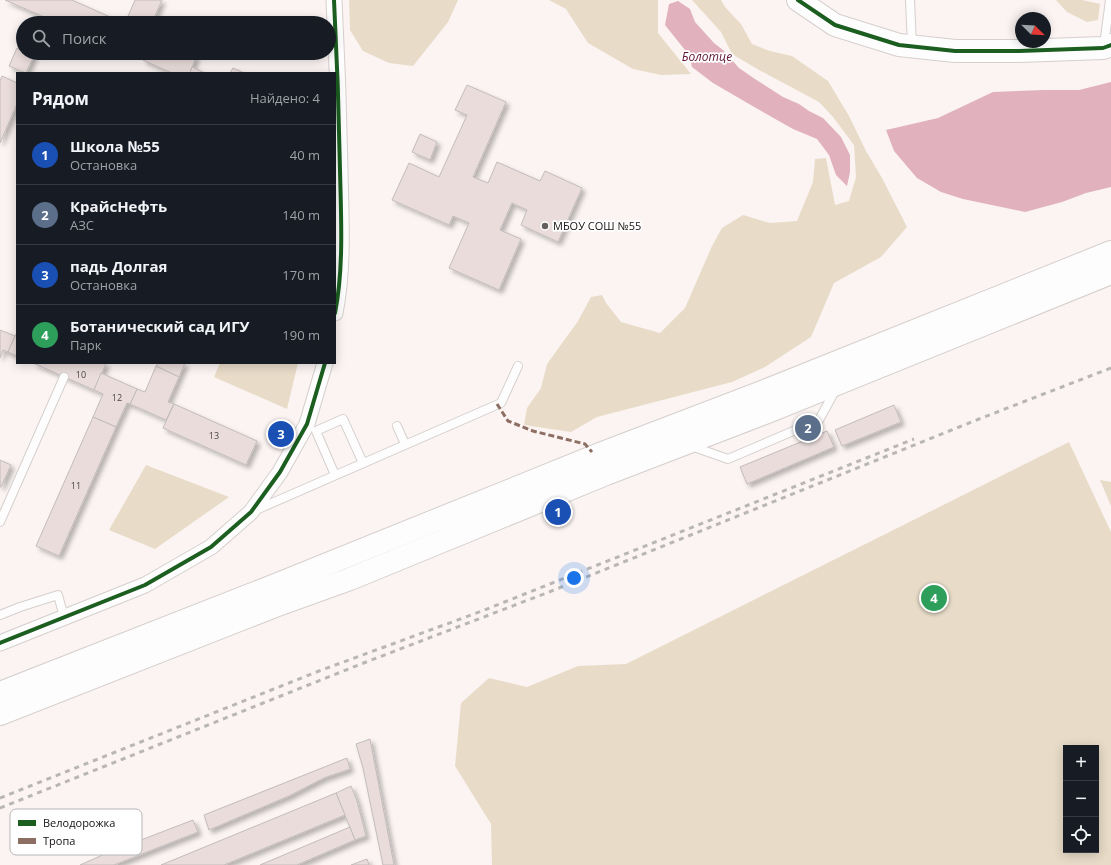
<!DOCTYPE html>
<html lang="ru">
<meta charset="utf-8">
<style>
body{margin:0;font-family:"Open Sans",sans-serif;background:#20242c;color:#f1f3f6}
.controls{position:absolute;right:12px;bottom:12px;display:grid;overflow:hidden;border-radius:0px;box-shadow:0 2px 10px #0003}
.controls button{width:36px;height:36px;display:grid;place-items:center;padding:0;border:0;border-bottom:1px solid #363941;background:#171b24;color:#f1f3f6;font:20px sans-serif}
.compass{position:absolute;left:1015px;top:12px;width:36px;height:36px;border-radius:50%;background:#171b24;box-shadow:0 2px 10px #0003;rotate:114deg}
.you{position:absolute;left:574px;top:578px;width:14px;height:14px;margin:-10px;border:3px solid #fff;border-radius:50%;background:#1a73e8;box-shadow:0 0 0 6px #1a73e833}
.badge{display:grid;place-items:center;width:26px;height:26px;border-radius:50%;background:#ea580c;color:#fff;font-size:13px;font-weight:700}
.pin{position:absolute;translate:-50% -50%;border:2px solid #fff;box-shadow:0 1px 4px #0006}
.list{margin:0;padding:0;list-style:none}
h2{display:flex;justify-content:space-between;align-items:center;height:52px;margin:0;padding:0 16px;font-size:17px}
h2 small{font-size:13px;font-weight:400;color:#9ea1a6}
.list li{display:grid;grid-template-columns:26px 1fr auto;gap:12px;align-items:center;box-sizing:border-box;height:60px;padding:0 16px;border-top:1px solid #363941}
.list b{display:block;font-size:15px;white-space:nowrap}
.list p{margin:0;font-size:13px;white-space:nowrap;color:#9ea1a6}
.list em{font-size:13px;font-style:normal;color:#9ea1a6}
.icon{flex:none;width:22px;height:22px;fill:none;stroke:currentColor;stroke-width:2;stroke-linecap:round;stroke-linejoin:round}
.map{position:relative;flex:none;width:1111px;height:865px;overflow:hidden}
.search{position:absolute;background:#171b24;box-shadow:0 2px 10px #0003;left:16px;top:16px;width:320px;height:44px;display:flex;align-items:center;gap:10px;box-sizing:border-box;padding:0 14px;border-radius:22px;color:#9ea1a6;font-size:15px}
.panel{position:absolute;background:#171b24;box-shadow:0 2px 10px #0003;left:16px;top:72px;width:320px;height:292px;border-radius:0px}
.map>svg:first-child{display:block}
.green{fill:#e8dcc8;fill-rule:evenodd}
.water{fill:#e1b1be}
.building{fill:#e9dcdb;stroke:#c2bcbc;filter:url(#shadow)}
.lines{fill:none;stroke-linecap:round;stroke-linejoin:round}
.lane-casing{stroke:#d5cfcd;stroke-width:10}
.street-casing{stroke:#d5cfcd;stroke-width:17}
.secondary-casing{stroke:#d5cfcd;stroke-width:24}
.primary-casing{stroke:#d5cfcd;stroke-width:24}
.lane{stroke:#fefdfd;stroke-width:8}
.street{stroke:#fefdfd;stroke-width:15}
.secondary{stroke:#fefdfd;stroke-width:22}
.primary{stroke:#fefdfd;stroke-width:22}
.rail{stroke:#b8b6b6;stroke-width:3;stroke-dasharray:5 5;stroke-linecap:butt}
.quiet{stroke:#8d6e63;stroke-width:3;stroke-dasharray:6 3;stroke-linecap:butt}
.cycleway-casing{stroke:#fff;stroke-width:6}
.cycleway{stroke:#1b5e20;stroke-width:4}
.poi-dot{fill:#65605e;stroke:#fff;stroke-width:1.5}
.labels{text-anchor:middle;stroke-width:3.5;stroke-linejoin:round;paint-order:stroke}
.number-label{font-size:9px;fill:#4c4544}
.poi-label{font-size:11px;fill:#14100f;stroke:#fff;text-anchor:start}
.water-label{font-size:12px;font-style:italic;fill:#601334;stroke:#fff}
.key{fill:#fff;stroke:#b8b7b7;stroke-width:1}
.key-label{font-size:11px;fill:#14100f}
</style>
<div class="map">
<svg width="1111" height="865" viewBox="0 0 1111 865">
<defs>
<filter id="shadow"><feDropShadow dx="3.5" dy="3.5" stdDeviation="2" flood-color="#0004"/></filter>
</defs>
<rect width="100%" height="100%" fill="#fbf4f2"/>
<!-- green -->
<g class="green">
<path d="M 349,0 L 458,0 L 448,22 L 413,66 L 389,63 L 363,51 L 350,30 Z"/>
<path d="M 549,0 L 658,0 L 658,33 L 691,74 L 661,75 L 633,69 L 588,43 L 566,9 Z"/>
<path d="M 692,0 L 721,0 L 725,7 L 741,24 L 752,44 L 770,51 L 792,56 L 828,81 L 849,116 L 866,151 L 882,178 L 907,227 L 881,257 L 834,283 L 811,337 L 765,367 L 732,382 L 597,417 L 571,432 L 524,425 L 527,408 L 541,388 L 547,364 L 578,321 L 591,297 L 602,295 L 606,303 L 621,322 L 660,333 L 685,308 L 712,246 L 722,228 L 743,215 L 770,223 L 797,221 L 813,182 L 815,159 L 826,158 L 835,205 L 849,201 L 856,177 L 854,145 L 833,117 L 819,102 L 759,70 L 732,54 L 721,32 Z"/>
<path d="M 1056,0 L 1082,0 L 1100,4 L 1098,20 L 1087,22 L 1067,12 Z"/>
<path d="M 220,363 L 298,363 L 287,409 L 214,377 Z"/>
<path d="M 1069,442 L 1111,532 L 1111,865 L 492,865 L 491,824 L 455,766 L 461,703 L 489,678 L 527,687 L 578,666 L 626,664 ZM 1066,748 L 1096,748 L 1096,850 L 1066,850 Z"/>
<path d="M 146,465 L 229,497 L 155,549 L 109,530 Z"/>
<path d="M 1100,480 L 1111,482 L 1111,506 Z"/>
</g>
<!-- water -->
<g class="water">
<path d="M 678,1 L 690,9 L 695,22 L 714,43 L 723,50 L 739,68 L 755,79 L 783,97 L 799,104 L 809,111 L 823,118 L 841,137 L 850,155 L 850,172 L 847,186 L 836,175 L 829,155 L 817,139 L 793,129 L 756,108 L 713,83 L 692,67 L 689,55 L 665,25 L 669,4 Z"/>
<path d="M 1111,82 L 1111,187 L 1086,193 L 1062,202 L 1025,212 L 963,199 L 941,192 L 917,178 L 894,151 L 886,130 L 938,118 L 993,92 L 1044,90 L 1079,90 Z"/>
</g>
<!-- building -->
<g class="building">
<path d="M 5,0 L 72,0 L 119,21 L 118,23 L 58,23 Z"/>
<path d="M 135,0 L 162,0 L 152,23 L 125,23 Z"/>
<path d="M 17,48 L 23,51 L 23,53 L 28,53 L 34,56 L 26,73 L 9,66 Z"/>
<path d="M 146,53 L 188,53 L 196,57 L 190,73 L 172,73 L 143,60 Z"/>
<path d="M 192,67 L 205,73 L 190,73 Z"/>
<path d="M 233,68 L 244,73 L 230,73 Z"/>
<path d="M 2,76 L 17,83 L 17,104 L 0,143 L 0,81 Z"/>
<path d="M 467,85 L 506,102 L 473,177 L 488,183 L 497,162 L 540,181 L 545,171 L 582,188 L 558,242 L 521,225 L 527,210 L 512,203 L 500,230 L 521,239 L 499,290 L 449,268 L 469,223 L 453,216 L 449,225 L 392,200 L 409,163 L 439,177 L 467,115 L 455,110 Z"/>
<path d="M 420,134 L 437,142 L 430,160 L 412,152 Z"/>
<path d="M 0,330 L 15,336 L 8,352 L 3,350 L 0,358 Z"/>
<path d="M 17,332 L 17,356 L 8,352 Z"/>
<path d="M 33,363 L 104,363 L 106,364 L 94,390 Z"/>
<path d="M 158,363 L 185,363 L 179,377 L 156,366 Z"/>
<path d="M 156,366 L 179,377 L 168,402 L 174,404 L 166,420 L 130,404 L 137,389 L 145,392 Z"/>
<path d="M 101,373 L 137,389 L 130,404 L 127,403 L 116,427 L 93,417 L 103,394 L 94,390 Z"/>
<path d="M 174,404 L 257,441 L 246,465 L 163,428 Z"/>
<path d="M 894,405 L 901,422 L 842,446 L 835,430 Z"/>
<path d="M 93,417 L 116,427 L 59,556 L 36,546 Z"/>
<path d="M 827,431 L 834,447 L 747,484 L 740,467 Z"/>
<path d="M 0,460 L 11,465 L 1,487 L 0,487 Z"/>
<path d="M 370,739 L 394,865 L 383,865 L 363,768 L 356,744 Z"/>
<path d="M 347,758 L 350,769 L 324,778 L 289,796 L 209,830 L 204,815 Z"/>
<path d="M 351,786 L 357,801 L 366,836 L 355,840 L 336,793 Z"/>
<path d="M 336,793 L 345,815 L 224,865 L 161,865 Z"/>
<path d="M 193,820 L 198,832 L 114,865 L 80,865 L 107,853 Z"/>
<path d="M 350,827 L 355,840 L 297,865 L 260,865 Z"/>
<path d="M 367,859 L 369,865 L 351,865 Z"/>
</g>
<g class="lines">
<!-- lane casing -->
<g class="lane-casing">
<g id="lane">
<path d="M 910,0 L 912,46"/>
<path d="M 1104,45 L 1110,0"/>
<path d="M 397,426 L 405,444"/>
<path d="M 691,446 L 728,459 L 819,420 L 836,389"/>
<path d="M 335,475 L 316,431 L 343,419 L 363,463"/>
<path d="M 256,510 L 501,403 L 518,366"/>
<path d="M 0,522 L 64,377"/>
<path d="M 0,615 L 20,607 L 58,595 L 64,617"/>
</g>
</g>
<!-- street casing -->
<g class="street-casing">
<g id="street">
<path d="M 334,0 C 337,57 339,114 340,170 C 341,216 344,268 335,313"/>
<path d="M 0,643 L 145,585 L 211,547 L 251,512 L 280,472 L 307,424 L 325,363"/>
</g>
</g>
<!-- secondary casing -->
<g class="secondary-casing">
<path id="secondary" d="M 798,0 L 835,25 L 899,45 L 955,51 L 1019,51 L 1103,48 L 1111,45"/>
</g>
<!-- primary casing -->
<g class="primary-casing">
<g id="primary">
<path d="M 0,693 L 273,586 L 600,454 L 762,392 L 1111,252"/>
<path d="M 0,714 L 275,606 L 350,579 L 606,474 L 770,411 L 1111,273"/>
</g>
</g>
<!-- lane -->
<use href="#lane" class="lane"/>
<!-- street -->
<use href="#street" class="street"/>
<!-- secondary -->
<use href="#secondary" class="secondary"/>
<!-- primary -->
<use href="#primary" class="primary"/>
<!-- rail -->
<g class="rail">
<path d="M 0,798 L 319,671 L 482,611 L 914,439"/>
<path d="M 0,808 L 361,664 L 549,592 L 979,419 L 1111,368"/>
</g>
<!-- quiet -->
<path class="quiet" d="M 497,404 L 508,421 L 533,431 L 585,444 L 592,452"/>
<!-- cycleway casing -->
<g class="cycleway-casing">
<g id="cycleway">
<path d="M 334,0 C 337,57 339,114 340,170 C 341,216 344,268 335,313"/>
<path d="M 798,0 L 835,25 L 899,45 L 955,51 L 1019,51 L 1103,48 L 1111,45"/>
<path d="M 0,643 L 145,585 L 211,547 L 251,512 L 280,472 L 307,424 L 325,363"/>
</g>
</g>
<!-- cycleway -->
<use href="#cycleway" class="cycleway"/>
</g>
<!-- markers -->
<circle class="poi-dot" cx="545" cy="226" r="4"/>
<g class="labels">
<!-- number labels -->
<g class="number-label">
<text x="81" y="378">10</text>
<text x="117" y="401">12</text>
<text x="214" y="439">13</text>
<text x="76" y="489">11</text>
</g>
<!-- poi labels -->
<g class="poi-label">
<text x="553" y="230">МБОУ СОШ №55</text>
</g>
<!-- water labels -->
<g class="water-label">
<text x="707" y="61">Болотце</text>
</g>
</g>
<!-- legend -->
<rect x="10" y="809" width="132" height="46" rx="6" class="key"/>
<rect x="18" y="820" width="18" height="6" fill="#1b5e20"/>
<rect x="18" y="838" width="18" height="6" fill="#8d6e63"/>
<g class="key-label">
<text x="43" y="827">Велодорожка</text>
<text x="43" y="845">Тропа</text>
</g>
</svg>
<div class="controls">
<button>+</button>
<button>−</button>
<button><svg class="icon" aria-label="locate" viewBox="0 0 24 24"><circle cx="12" cy="12" r="6"/><path d="M12 2v4M12 18v4M2 12h4M18 12h4"/></svg></button>
</div>
<svg class="compass" viewBox="-18 -18 36 36"><path d="M0-13l5 13h-10z" fill="#e53935"/><path d="M0 13l5-13h-10z" fill="#9ea1a6"/></svg>
<div class="you"></div>
<div class="pin badge" style="left:558px;top:512px;background:#1a4fb4">1</div>
<div class="pin badge" style="left:808px;top:428px;background:#5c6f8a">2</div>
<div class="pin badge" style="left:281px;top:434px;background:#1a4fb4">3</div>
<div class="pin badge" style="left:934px;top:598px;background:#2e9e5b">4</div>
<div class="search"><svg class="icon" aria-label="search" viewBox="0 0 24 24"><circle cx="10" cy="10" r="6"/><path d="M15 15l6 6"/></svg>Поиск</div>
<section class="panel">
<h2>Рядом<small>Найдено: 4</small></h2>
<ul class="list">
<li><span class="badge" style="background:#1a4fb4">1</span><div><b>Школа №55</b><p>Остановка</p></div><em>40 m</em></li>
<li><span class="badge" style="background:#5c6f8a">2</span><div><b>КрайсНефть</b><p>АЗС</p></div><em>140 m</em></li>
<li><span class="badge" style="background:#1a4fb4">3</span><div><b>падь Долгая</b><p>Остановка</p></div><em>170 m</em></li>
<li><span class="badge" style="background:#2e9e5b">4</span><div><b>Ботанический сад ИГУ</b><p>Парк</p></div><em>190 m</em></li>
</ul>
</section>
</div>
